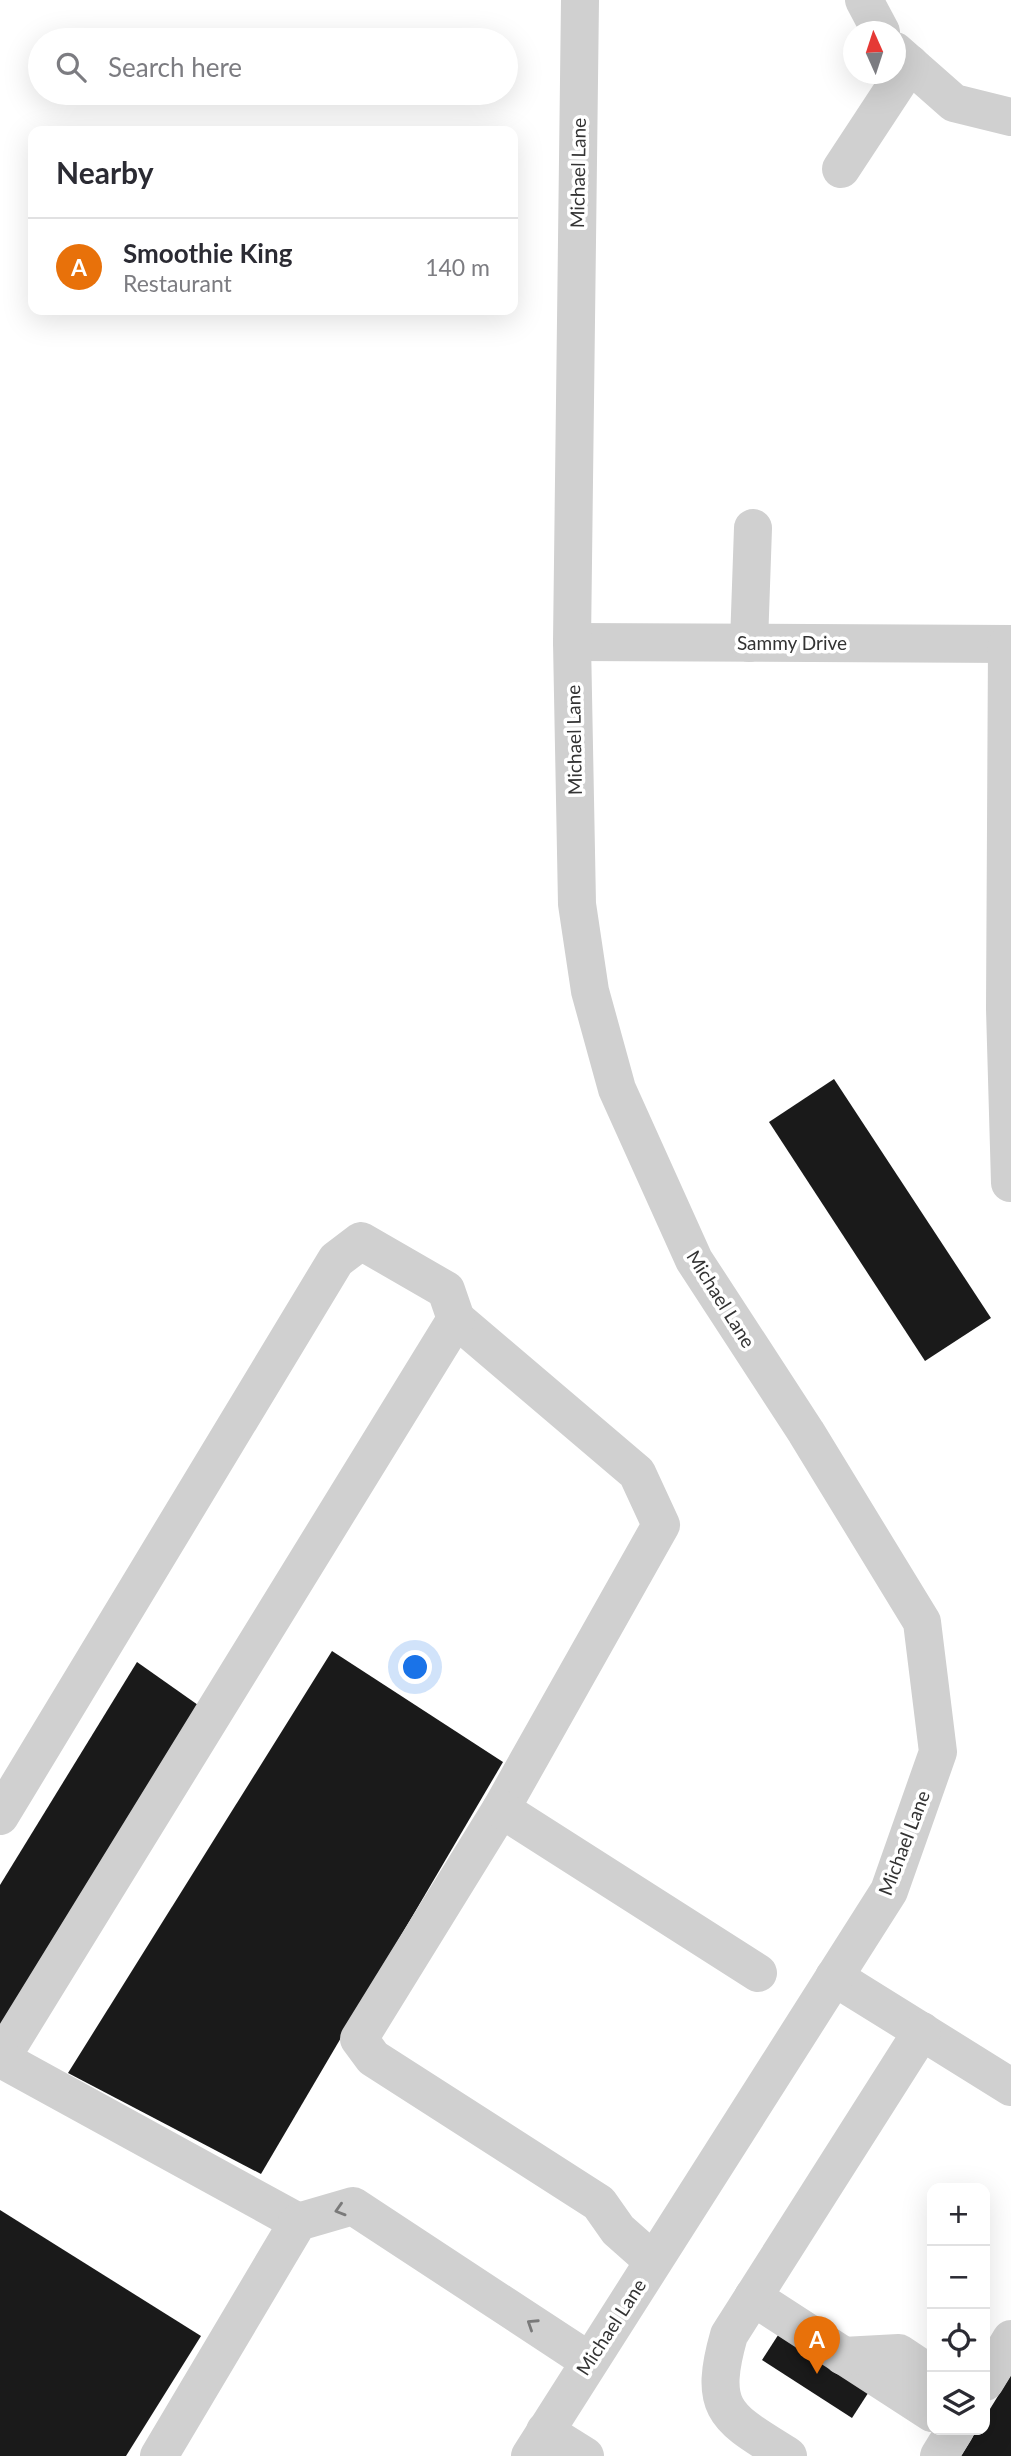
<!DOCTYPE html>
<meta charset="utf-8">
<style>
body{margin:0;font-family:Lato,sans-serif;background:#f2f2f3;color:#2b2b33}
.controls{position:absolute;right:21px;bottom:21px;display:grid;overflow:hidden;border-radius:14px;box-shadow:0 7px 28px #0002}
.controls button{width:63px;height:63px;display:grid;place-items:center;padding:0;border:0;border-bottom:2px solid #e1e1e2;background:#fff;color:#2b2b33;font:35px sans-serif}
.compass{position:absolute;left:843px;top:21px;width:63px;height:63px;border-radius:50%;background:#fff;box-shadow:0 7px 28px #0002;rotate:357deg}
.you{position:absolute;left:416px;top:1668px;width:24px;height:24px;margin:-18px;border:5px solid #fff;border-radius:50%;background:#1a73e8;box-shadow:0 0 0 10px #1a73e833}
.badge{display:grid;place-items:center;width:46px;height:46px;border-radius:50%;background:#111827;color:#fff;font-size:23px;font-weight:700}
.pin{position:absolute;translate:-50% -58px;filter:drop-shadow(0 2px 4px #0008)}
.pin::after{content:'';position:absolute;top:37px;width:24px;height:21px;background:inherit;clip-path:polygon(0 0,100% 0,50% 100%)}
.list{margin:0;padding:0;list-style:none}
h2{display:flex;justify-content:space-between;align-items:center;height:91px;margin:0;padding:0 28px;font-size:30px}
h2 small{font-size:23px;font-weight:400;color:#7c7c81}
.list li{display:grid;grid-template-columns:46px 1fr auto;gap:21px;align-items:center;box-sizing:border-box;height:98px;padding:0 28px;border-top:2px solid #e1e1e2}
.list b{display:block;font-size:26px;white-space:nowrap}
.list p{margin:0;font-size:23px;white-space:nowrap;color:#7c7c81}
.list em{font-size:23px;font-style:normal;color:#7c7c81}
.icon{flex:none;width:38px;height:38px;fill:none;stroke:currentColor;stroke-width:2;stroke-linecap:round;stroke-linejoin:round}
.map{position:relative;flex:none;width:1011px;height:2456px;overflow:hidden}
.search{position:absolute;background:#fff;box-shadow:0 7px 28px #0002;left:28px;top:28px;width:490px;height:77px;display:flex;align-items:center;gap:18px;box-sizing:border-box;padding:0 24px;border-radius:38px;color:#7c7c81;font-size:26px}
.panel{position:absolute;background:#fff;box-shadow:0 7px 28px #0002;left:28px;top:126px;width:490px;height:189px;border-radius:14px}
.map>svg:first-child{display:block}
.building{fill:#1a1a1a}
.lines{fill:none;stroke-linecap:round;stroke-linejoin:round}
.minor{stroke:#d0d0d0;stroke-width:38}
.oneway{stroke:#7a7a7a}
.labels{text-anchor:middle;stroke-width:7;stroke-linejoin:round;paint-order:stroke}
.street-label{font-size:19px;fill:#333;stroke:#fff}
</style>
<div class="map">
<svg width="1011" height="2456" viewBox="0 0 1011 2456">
<rect width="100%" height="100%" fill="#fff"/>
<!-- building -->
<g class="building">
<path d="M 834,1079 L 991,1318 L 925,1361 L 769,1122 Z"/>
<path d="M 332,1651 L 503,1762 L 261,2174 L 68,2073 Z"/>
<path d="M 137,1662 L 198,1705 L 0,2029 L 0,1885 Z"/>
<path d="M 0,2210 L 201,2336 L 126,2456 L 0,2456 Z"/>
<path d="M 782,2329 L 872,2387 L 852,2418 L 762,2360 Z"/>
<path d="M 1011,2375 L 1011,2456 L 961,2456 L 977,2430 L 985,2430 L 985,2417 Z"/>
</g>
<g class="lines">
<!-- minor -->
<g class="minor">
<path d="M 864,0 L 881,32"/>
<path d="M 895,51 L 954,103 L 1011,117"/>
<path d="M 841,169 L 910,64"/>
<path d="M 572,642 L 1011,644"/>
<path d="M 749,643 L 753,528"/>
<path d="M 1007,644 L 1005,1009 L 1010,1183"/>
<path d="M 456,1319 L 637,1473 L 661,1525 L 501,1809 L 359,2039 L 373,2058 L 599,2203 L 618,2230 L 653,2261"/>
<path d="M 501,1809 L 758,1973"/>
<path d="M 0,1816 L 336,1260 L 361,1241 L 446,1290 L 456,1319 L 0,2060"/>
<path d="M 834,1977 L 1011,2087"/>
<path d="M 1,2059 L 298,2222"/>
<path d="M 753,2297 L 932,2413"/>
<path d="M 843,2356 L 899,2353 L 932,2375"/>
<path d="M 985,2382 L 1011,2339"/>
<path d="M 545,2431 L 585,2456"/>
<path d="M 159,2456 L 298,2222 L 353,2206 L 589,2361"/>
<path d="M 530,2456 L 889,1891 L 938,1752 L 922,1622 L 806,1432 L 694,1260 L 617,1089 L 590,991 L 577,904 L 572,642 L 580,0"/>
<path d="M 788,2456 C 728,2418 707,2412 729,2335 L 922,2031"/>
<path d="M 939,2456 L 955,2430"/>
</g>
</g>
<!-- one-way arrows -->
<defs><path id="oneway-chevron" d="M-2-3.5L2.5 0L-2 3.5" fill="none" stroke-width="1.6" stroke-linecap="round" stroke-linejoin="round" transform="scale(1.75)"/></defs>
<g class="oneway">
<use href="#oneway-chevron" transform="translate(340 2210) rotate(163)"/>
<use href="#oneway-chevron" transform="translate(532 2324) rotate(-147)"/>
</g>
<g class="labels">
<!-- street labels -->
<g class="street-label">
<text transform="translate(578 173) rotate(-89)" y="7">Michael Lane</text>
<text x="792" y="650">Sammy Drive</text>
<text transform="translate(574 740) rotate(-91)" y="7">Michael Lane</text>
<text transform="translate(721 1299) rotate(58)" y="7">Michael Lane</text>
<text transform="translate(904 1843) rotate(-69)" y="7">Michael Lane</text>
<text transform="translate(611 2327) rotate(-57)" y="7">Michael Lane</text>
</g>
</g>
</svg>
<div class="controls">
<button>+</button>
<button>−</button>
<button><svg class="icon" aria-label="locate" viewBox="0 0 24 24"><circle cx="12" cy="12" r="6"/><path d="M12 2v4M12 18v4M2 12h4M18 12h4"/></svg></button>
<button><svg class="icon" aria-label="layers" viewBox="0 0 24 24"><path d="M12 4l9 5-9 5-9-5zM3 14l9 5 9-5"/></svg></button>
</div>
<svg class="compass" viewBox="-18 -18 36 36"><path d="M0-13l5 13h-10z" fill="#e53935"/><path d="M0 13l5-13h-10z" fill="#7c7c81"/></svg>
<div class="you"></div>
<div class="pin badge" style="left:817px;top:2374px;background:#e8710a">A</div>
<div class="search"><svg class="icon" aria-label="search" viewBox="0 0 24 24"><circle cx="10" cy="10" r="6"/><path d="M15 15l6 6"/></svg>Search here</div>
<section class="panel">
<h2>Nearby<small></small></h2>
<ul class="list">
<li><span class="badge" style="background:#e8710a">A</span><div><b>Smoothie King</b><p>Restaurant</p></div><em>140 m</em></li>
</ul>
</section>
</div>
